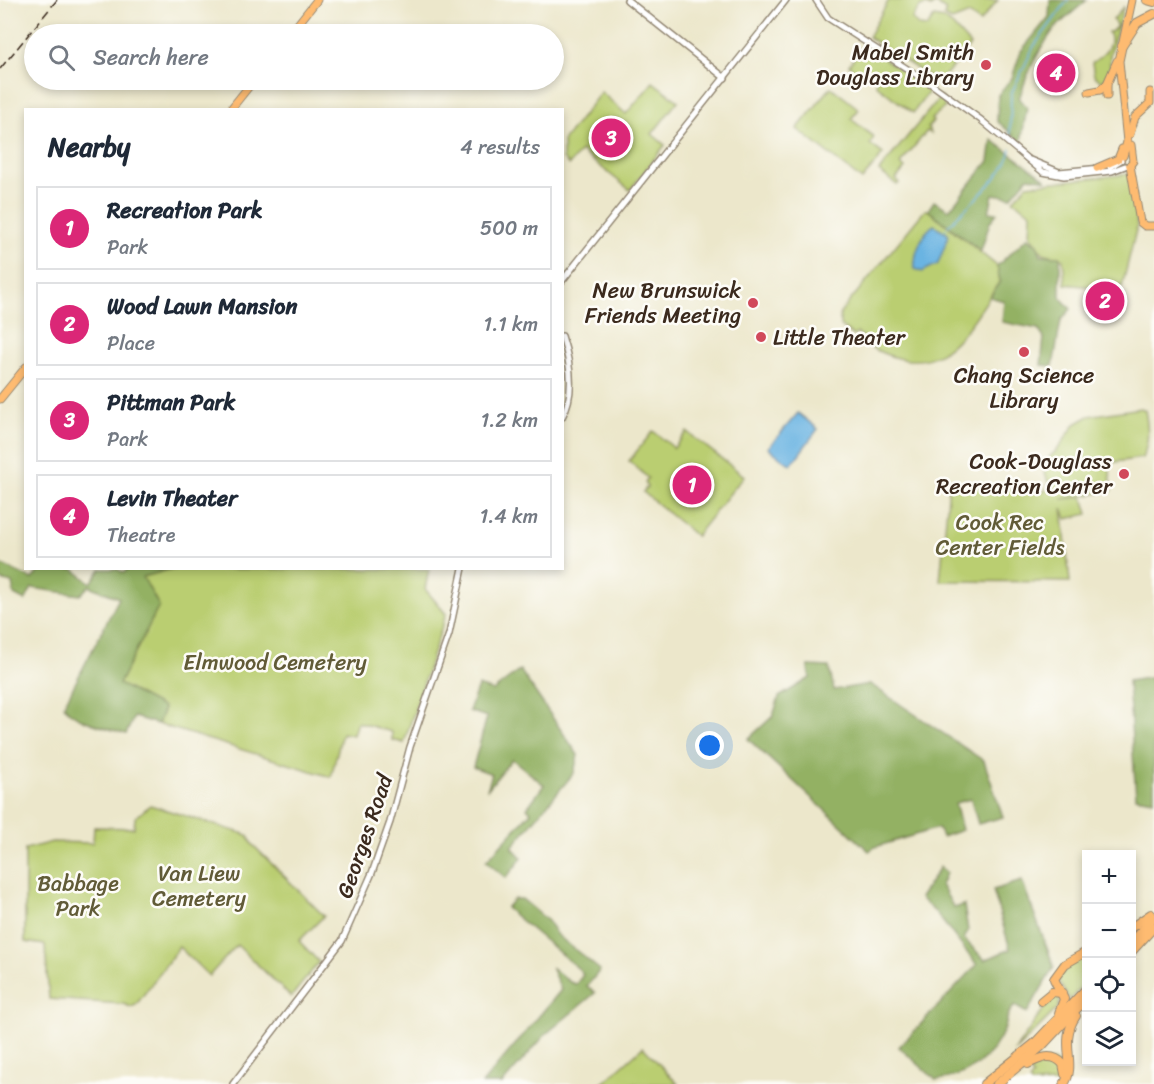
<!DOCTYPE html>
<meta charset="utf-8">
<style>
body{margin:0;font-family:Sriracha,sans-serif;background:#f2f2f3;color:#1f2937}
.controls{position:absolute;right:18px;bottom:18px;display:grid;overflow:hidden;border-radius:0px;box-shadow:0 3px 9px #0003}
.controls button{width:54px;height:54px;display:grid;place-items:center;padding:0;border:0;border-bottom:2px solid #e0e1e3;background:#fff;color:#1f2937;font:30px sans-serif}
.you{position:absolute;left:710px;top:746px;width:21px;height:21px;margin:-15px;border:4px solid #fff;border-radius:50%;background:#1a73e8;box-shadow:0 0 0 9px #1a73e833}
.badge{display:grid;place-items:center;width:39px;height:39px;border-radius:50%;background:#db2777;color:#fff;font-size:20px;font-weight:700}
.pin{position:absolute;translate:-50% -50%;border:3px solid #fff;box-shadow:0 2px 6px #0006}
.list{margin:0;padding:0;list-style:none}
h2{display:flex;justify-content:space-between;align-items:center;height:78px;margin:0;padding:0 24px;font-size:26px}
h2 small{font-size:20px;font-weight:400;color:#747a83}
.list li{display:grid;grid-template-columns:39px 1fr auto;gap:18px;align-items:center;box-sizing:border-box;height:84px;margin:0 12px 12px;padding:0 12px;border:2px solid #e0e1e3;border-radius:0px}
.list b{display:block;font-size:22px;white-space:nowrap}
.list p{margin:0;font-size:20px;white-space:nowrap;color:#747a83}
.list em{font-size:20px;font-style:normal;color:#747a83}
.icon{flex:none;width:33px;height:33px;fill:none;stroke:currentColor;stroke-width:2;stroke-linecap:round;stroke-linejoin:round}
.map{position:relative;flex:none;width:1154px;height:1084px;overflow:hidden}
.search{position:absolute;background:#fff;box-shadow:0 3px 9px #0003;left:24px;top:24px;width:540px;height:66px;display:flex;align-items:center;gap:15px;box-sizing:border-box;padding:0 21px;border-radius:33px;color:#747a83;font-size:22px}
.panel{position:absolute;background:#fff;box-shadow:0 3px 9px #0003;left:24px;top:108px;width:540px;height:462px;border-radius:0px}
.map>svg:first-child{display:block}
.green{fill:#bace71;stroke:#7a7c48;stroke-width:1.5}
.forest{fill:#93b163;stroke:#676e40;stroke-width:1.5}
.water{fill:#6ab4e2;stroke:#526f80;stroke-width:1.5}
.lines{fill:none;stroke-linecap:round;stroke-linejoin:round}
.stream{stroke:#6ab4e2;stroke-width:1.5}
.minor-casing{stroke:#948874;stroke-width:8}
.major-casing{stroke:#948874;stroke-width:9}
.highway-casing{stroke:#948874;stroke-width:10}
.minor{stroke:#fff;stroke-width:5}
.major{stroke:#febb71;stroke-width:7}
.highway{stroke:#febb71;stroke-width:8}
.rail{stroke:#3b2a1e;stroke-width:1.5;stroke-dasharray:9 4.5;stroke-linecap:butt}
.poi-dot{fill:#d1495b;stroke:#fdfcf7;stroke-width:2}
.labels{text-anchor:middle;stroke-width:5;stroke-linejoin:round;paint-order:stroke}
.poi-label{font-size:22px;fill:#3b2a1e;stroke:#fdfcf7;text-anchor:end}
.park-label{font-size:22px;fill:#615b37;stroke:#fdfcf7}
.street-label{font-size:22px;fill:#3b2a1e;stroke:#fdfcf7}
</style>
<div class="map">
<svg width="1154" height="1084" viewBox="0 0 1154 1084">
<rect width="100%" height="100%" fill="#fdfcf7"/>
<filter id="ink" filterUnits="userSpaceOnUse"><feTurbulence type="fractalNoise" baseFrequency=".0167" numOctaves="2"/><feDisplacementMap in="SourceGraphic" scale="12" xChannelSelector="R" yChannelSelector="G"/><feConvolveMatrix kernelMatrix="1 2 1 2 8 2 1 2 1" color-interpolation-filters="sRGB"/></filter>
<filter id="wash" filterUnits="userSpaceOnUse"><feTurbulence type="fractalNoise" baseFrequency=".008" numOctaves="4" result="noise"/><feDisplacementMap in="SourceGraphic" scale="24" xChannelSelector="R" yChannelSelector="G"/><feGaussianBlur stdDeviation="1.35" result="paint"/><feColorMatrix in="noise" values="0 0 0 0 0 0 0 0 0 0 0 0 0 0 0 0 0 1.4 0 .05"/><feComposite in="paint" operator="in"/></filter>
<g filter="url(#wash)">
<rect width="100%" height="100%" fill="#ece7cb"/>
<!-- green -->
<g class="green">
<path d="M 889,0 L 998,0 L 980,22 L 969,14 L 952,21 L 944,16 L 946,10 L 935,3 L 931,7 L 926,5 L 920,7 L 912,19 L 919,26 L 927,27 L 934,17 L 944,19 L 953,26 L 970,45 L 939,83 L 868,37 Z"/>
<path d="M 1124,6 L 1110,55 L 1110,69 L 1103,83 L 1094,75 L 1092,63 C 1103,55 1115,47 1108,32 L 1111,32 L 1117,26 L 1113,20 Z"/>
<path d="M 863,45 L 931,89 L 913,113 L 876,85 L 877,78 L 870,72 L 867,76 L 860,70 L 857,73 L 849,65 Z"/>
<path d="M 653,82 L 678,101 L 652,134 L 665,145 L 630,190 L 581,151 L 569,165 L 563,159 L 563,141 L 601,92 L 626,114 Z"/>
<path d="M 831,87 L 859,109 L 851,119 L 874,137 L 870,144 L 883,154 L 862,180 L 797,129 Z"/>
<path d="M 941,96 L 945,107 L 931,119 L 933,121 L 928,127 L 931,133 L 927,131 L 900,164 L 905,168 L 896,179 L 899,183 L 897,185 L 879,171 Z"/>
<path d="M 1129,174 L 1137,226 L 1122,287 L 1101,288 L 1065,284 L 1063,259 L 1043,253 L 1030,236 L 1031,213 L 1013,200 L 1027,185 Z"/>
<path d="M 925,210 L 928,210 L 997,266 L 1000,281 C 963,335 940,388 865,344 L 868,340 L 857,333 L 854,336 L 840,325 L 840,313 Z"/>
<path d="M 1141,408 L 1145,410 C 1148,426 1150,443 1142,458 L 1109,463 L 1112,491 L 1062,499 L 1083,497 L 1088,514 L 1066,519 L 1062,508 L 1070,582 L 940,581 L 949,486 L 1045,491 L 1049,485 L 1042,464 L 1058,449 L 1075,424 L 1089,416 Z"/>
<path d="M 653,431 L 674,448 L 687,432 L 744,476 L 696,536 L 643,492 L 647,487 L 645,482 L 648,478 L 629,461 Z"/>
<path d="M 171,569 L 429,569 L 425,589 L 446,614 L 404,743 L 392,740 L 392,732 L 357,722 L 353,735 L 342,733 L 331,777 L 158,724 L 164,708 L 119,684 L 159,606 L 142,577 Z"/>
<path d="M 150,805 L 248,835 L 252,844 L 324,916 L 299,941 L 319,962 L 291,997 L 237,945 L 209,976 L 179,947 L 136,1005 L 131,1007 L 123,1004 L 49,999 L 45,945 L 25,942 L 25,849 L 52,842 L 93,843 L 94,827 L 134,828 L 135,818 Z"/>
<path d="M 1086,954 L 1086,981 L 1070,1000 L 1057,979 L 1061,971 Z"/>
<path d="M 1054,994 L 1060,1000 L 1058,1008 L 1014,1052 Z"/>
<path d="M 643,1047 L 678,1084 L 601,1084 L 605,1081 Z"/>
<path d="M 1039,1061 L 1056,1061 C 1063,1070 1064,1074 1057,1083 L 1031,1084 L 1029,1081 L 1033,1076 L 1030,1071 Z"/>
</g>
<!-- forest -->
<g class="forest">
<path d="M 1050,0 L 1087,0 C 1076,10 1062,20 1052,32 C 1037,52 1026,76 1019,99 L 1027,107 L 1021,142 L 997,121 L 998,95 L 1012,78 L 1021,51 L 1049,17 Z"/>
<path d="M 992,140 L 1047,180 L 1028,177 L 1011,197 L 993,194 L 989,212 L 997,213 L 990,222 L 981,251 L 928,210 L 934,201 L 949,210 L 989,161 Z"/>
<path d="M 1027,238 L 1037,244 L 1041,255 L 1060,256 L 1060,297 L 1071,309 L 1061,320 L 1053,366 L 1041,365 L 1044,338 L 1038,329 L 1002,322 L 1004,301 L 990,297 L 1000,281 L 997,266 Z"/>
<path d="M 0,564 L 32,579 L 41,569 L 73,569 L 91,583 L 101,569 L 117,569 L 124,573 L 127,569 L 171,569 L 143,577 L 159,606 L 119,684 L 164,708 L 158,724 L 134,717 L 126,734 C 111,729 70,720 64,705 L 119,598 L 89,586 L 80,595 L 32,588 L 25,601 L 14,595 L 12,583 L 0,580 Z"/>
<path d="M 808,666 L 829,667 L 834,690 L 870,684 L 984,761 L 1003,817 L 978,824 L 971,799 L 955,803 L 962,830 L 942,837 L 938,828 L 875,847 L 869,851 L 748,739 L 773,716 L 779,697 L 810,678 Z"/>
<path d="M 520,670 L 578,755 L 574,773 L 512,847 L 522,858 L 506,878 L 486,861 L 531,812 L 527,808 L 544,785 L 512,759 L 487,790 L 492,774 L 473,767 L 487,717 L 469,711 L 478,686 L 493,691 Z"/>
<path d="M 1154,677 L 1154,800 L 1136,797 L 1128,681 Z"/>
<path d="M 940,867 L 946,873 L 941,885 L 954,908 L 964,905 L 968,931 L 964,939 L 985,960 L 1010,949 L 993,890 L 1022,881 L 1054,967 L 1027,1013 L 1015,1006 C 1004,1016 1009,1019 1004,1030 C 993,1057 965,1079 936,1080 L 899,1047 L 977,965 L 936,913 L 920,898 Z"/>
<path d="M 514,899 L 522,899 L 548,921 L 556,934 L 600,970 L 587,986 L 595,993 L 546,1034 L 502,1084 L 482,1084 L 561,990 L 551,967 L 570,982 L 576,984 L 583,975 L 580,970 L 506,908 Z"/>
</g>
<!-- water -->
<g class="water">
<path d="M 934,225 L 948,234 C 947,244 941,254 938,264 L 922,272 L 915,269 C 913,256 922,232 934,225 Z"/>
<path d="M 798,413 L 818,429 L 791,465 L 768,448 Z"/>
</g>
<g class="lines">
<!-- stream -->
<g class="stream">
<path d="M 1010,135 L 1011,94 L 1034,46 L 1068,0"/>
<path d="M 948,226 C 966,206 1007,175 1011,149"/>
<path d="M 945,229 L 946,229"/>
</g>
</g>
</g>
<g filter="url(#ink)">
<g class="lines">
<!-- minor casing -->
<g class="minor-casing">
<g id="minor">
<path d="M 627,0 L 725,78"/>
<path d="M 816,0 L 828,18 L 934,86 L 981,120 L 1043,172 L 1064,176 L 1112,171 L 1125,166"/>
<path d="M 1030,160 L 1059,172 L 1101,168"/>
<path d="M 1110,167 L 1121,160"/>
<path d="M 562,281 L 786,0"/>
<path d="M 562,336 C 570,361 576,393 562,417"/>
<path d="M 233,1084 L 342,941 L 372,873 L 390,822 L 410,747 L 449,634 L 463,568"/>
</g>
</g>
<!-- major casing -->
<g class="major-casing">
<g id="major">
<path d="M 290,34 L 317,0"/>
<path d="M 1089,92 L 1100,90 L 1107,84"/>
<path d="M 1107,96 L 1107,84 L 1117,61"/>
<path d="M 230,110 L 254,80"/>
<path d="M 1130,134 L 1135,117 L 1150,103 L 1150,92"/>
<path d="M 1123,156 L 1127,142 L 1119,61 L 1132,0"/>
<path d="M 1130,165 L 1133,161 L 1131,145"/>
<path d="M 1130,165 L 1140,222 L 1145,226 L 1154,226"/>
<path d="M 1097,168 L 1118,159 L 1122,149"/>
<path d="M 0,399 L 26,367"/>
</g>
</g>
<!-- highway casing -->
<g class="highway-casing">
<g id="highway">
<path d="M 1147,0 L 1154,2"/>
<path d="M 1122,46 L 1137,23 L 1154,14"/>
<path d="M 1132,927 L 1151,914"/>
<path d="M 1132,941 L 1154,917"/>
<path d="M 1132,951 L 1154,927"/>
<path d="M 1041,1001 L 1052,992 L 1062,993"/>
<path d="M 1059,1013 L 1064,999 L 1054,979 L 1065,964 L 1086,952"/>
<path d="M 1028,1064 C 1040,1058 1052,1052 1063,1064 L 1065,1074"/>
<path d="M 984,1084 L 1035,1043 L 1086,989"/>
<path d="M 997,1084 L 1041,1047 L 1086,999"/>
<path d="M 1064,1084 C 1078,1064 1058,1042 1076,1016"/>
</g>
</g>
<!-- minor -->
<use href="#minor" class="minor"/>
<!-- major -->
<use href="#major" class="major"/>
<!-- highway -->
<use href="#highway" class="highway"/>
<!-- rail -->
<path class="rail" d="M 0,69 L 57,0"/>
</g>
</g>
<!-- markers -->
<g class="poi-dot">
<circle cx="986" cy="65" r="6"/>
<circle cx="753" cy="303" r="6"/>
<circle cx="761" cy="337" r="6"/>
<circle cx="1024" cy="352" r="6"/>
<circle cx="1124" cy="474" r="6"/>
</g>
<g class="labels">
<!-- poi labels -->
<g class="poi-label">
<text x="974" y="60">Mabel Smith<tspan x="974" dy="25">Douglass Library</tspan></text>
<text x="741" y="298">New Brunswick<tspan x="741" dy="25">Friends Meeting</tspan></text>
<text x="773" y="345" text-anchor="start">Little Theater</text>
<text x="1024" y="383" text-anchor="middle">Chang Science<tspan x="1024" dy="25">Library</tspan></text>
<text x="1112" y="469">Cook-Douglass<tspan x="1112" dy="25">Recreation Center</tspan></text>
</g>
<!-- park labels -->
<g class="park-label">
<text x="1000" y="530">Cook Rec<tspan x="1000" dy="25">Center Fields</tspan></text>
<text x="275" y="670">Elmwood Cemetery</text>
<text x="199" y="881">Van Liew<tspan x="199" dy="25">Cemetery</tspan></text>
<text x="78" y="891">Babbage<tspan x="78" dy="25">Park</tspan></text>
</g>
<!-- street labels -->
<g class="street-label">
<text transform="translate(364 836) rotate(-71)" y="8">Georges Road</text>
</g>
</g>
</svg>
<div class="controls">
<button>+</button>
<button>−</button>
<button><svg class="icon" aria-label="locate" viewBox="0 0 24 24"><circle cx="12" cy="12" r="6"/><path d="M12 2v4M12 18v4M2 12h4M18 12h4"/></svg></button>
<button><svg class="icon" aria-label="layers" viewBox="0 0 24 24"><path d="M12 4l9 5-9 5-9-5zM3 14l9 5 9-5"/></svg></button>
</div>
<div class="you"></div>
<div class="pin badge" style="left:692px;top:485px">1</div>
<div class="pin badge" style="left:1105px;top:301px">2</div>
<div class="pin badge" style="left:611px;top:138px">3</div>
<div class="pin badge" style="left:1056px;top:73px">4</div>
<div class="search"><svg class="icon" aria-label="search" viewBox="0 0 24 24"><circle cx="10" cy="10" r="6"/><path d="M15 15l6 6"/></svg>Search here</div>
<section class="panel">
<h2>Nearby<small>4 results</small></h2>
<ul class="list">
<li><span class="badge">1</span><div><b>Recreation Park</b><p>Park</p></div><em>500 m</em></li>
<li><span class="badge">2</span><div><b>Wood Lawn Mansion</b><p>Place</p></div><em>1.1 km</em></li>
<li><span class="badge">3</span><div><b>Pittman Park</b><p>Park</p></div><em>1.2 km</em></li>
<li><span class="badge">4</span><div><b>Levin Theater</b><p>Theatre</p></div><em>1.4 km</em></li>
</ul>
</section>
</div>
